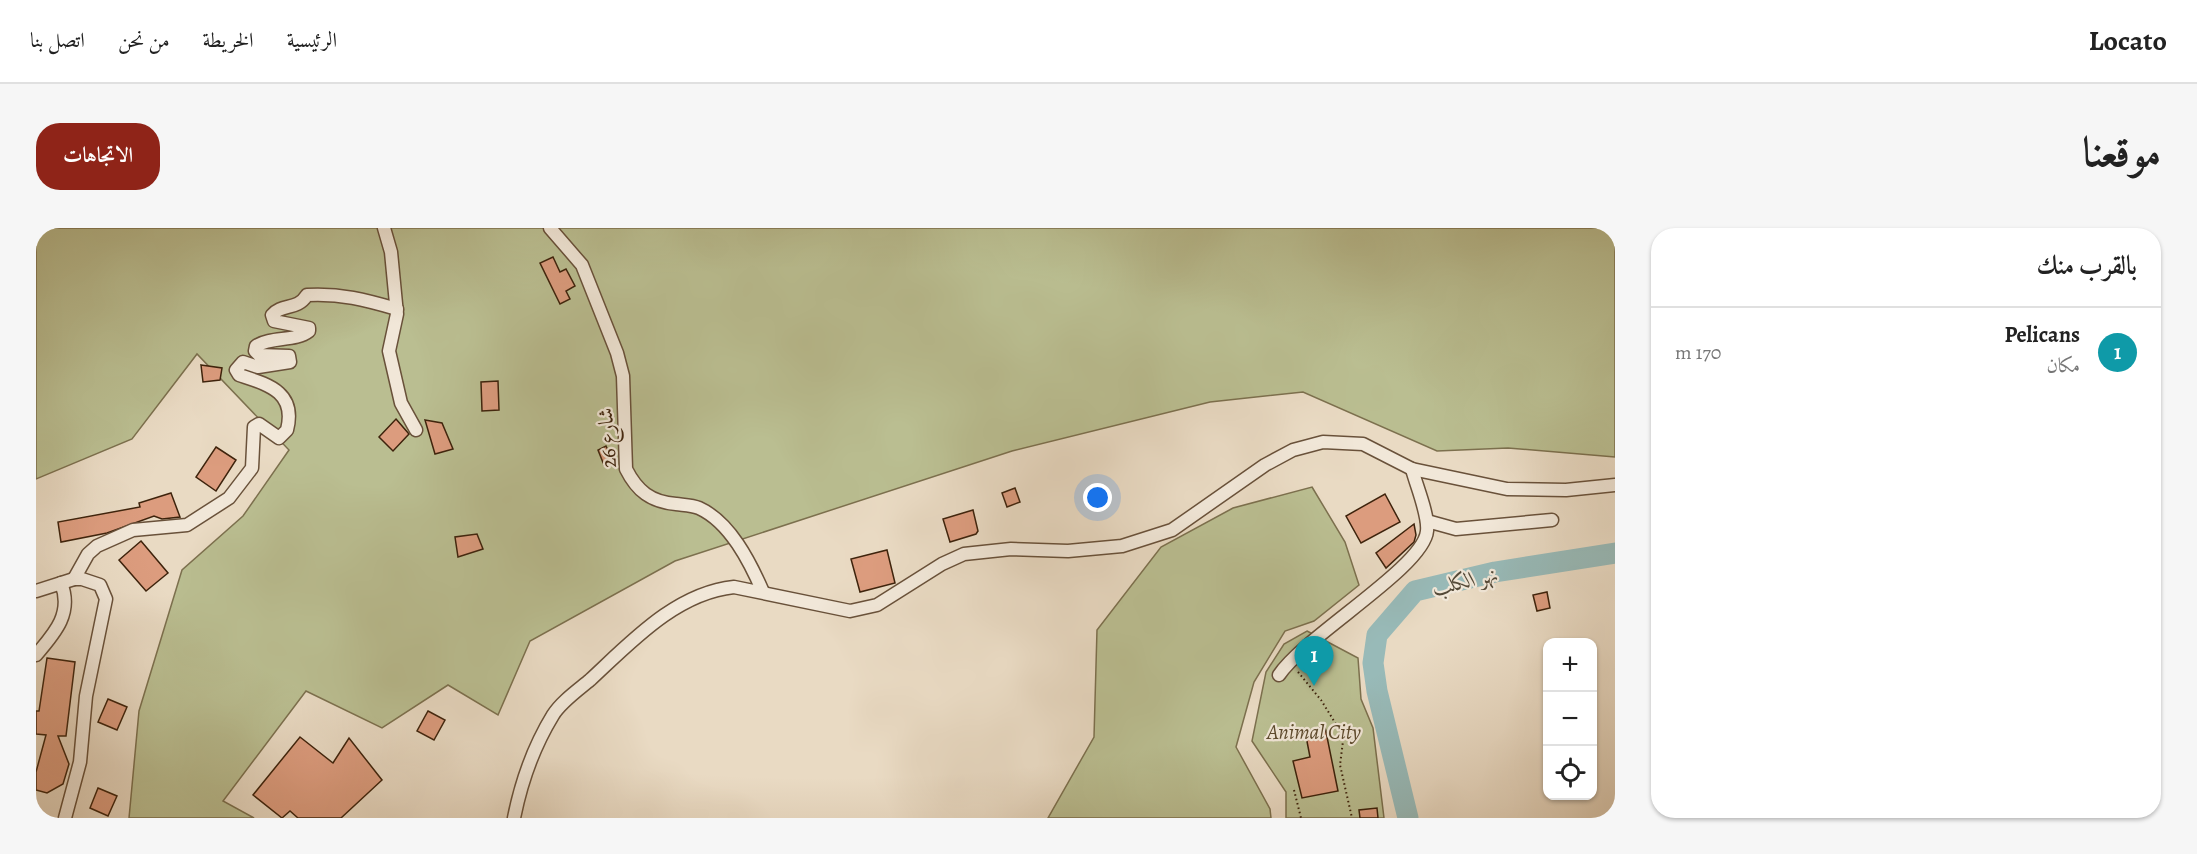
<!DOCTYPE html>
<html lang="ar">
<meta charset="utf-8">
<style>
body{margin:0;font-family:Alegreya,Amiri,serif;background:#f6f6f6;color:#222;direction:rtl}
.controls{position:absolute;right:18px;bottom:18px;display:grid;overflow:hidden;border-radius:12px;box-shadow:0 2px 4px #0004}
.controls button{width:54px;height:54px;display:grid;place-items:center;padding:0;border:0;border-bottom:2px solid #e0e0e0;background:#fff;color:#222;font:30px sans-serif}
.you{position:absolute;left:1062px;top:270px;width:21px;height:21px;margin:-15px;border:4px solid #fff;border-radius:50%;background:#1a73e8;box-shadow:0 0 0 9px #1a73e833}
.badge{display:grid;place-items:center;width:39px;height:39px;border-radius:50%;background:#8f2418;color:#fff;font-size:20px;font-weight:700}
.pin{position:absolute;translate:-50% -50px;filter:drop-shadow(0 2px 3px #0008)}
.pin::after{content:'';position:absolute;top:32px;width:21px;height:18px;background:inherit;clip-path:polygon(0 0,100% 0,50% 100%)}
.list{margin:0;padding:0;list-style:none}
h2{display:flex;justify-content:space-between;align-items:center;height:78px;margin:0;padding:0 24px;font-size:26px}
h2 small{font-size:20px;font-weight:400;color:#767676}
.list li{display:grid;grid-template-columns:39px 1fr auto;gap:18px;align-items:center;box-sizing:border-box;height:90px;padding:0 24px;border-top:2px solid #e0e0e0}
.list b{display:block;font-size:22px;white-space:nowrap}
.list p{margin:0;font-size:20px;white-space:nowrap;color:#767676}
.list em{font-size:20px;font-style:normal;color:#767676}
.icon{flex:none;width:33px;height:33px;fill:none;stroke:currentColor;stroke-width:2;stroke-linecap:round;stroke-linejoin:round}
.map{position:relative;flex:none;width:1579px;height:590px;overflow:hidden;direction:ltr;border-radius:24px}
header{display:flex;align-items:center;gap:36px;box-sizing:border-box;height:84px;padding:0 30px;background:#fff;border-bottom:2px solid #e0e0e0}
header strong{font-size:28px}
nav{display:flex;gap:33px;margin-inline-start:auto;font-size:21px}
.intro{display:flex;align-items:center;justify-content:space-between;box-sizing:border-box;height:144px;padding:0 36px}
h1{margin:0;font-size:42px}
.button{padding:15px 27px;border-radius:24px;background:#8f2418;color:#fff;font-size:21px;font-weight:700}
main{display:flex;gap:36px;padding:0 36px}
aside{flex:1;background:#fff;border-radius:24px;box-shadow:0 2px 4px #0004}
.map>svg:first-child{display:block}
.green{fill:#babe91;stroke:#7c704e;stroke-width:1.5}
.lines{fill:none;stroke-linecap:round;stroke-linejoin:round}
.river{stroke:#98bab8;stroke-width:21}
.building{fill:#dc9c7e;stroke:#3e230c;stroke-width:1.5}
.minor-casing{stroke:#69513a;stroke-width:15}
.path{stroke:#3e230c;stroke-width:2;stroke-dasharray:1.5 3;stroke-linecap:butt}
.minor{stroke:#f1e7d8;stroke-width:12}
.labels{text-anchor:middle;stroke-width:4.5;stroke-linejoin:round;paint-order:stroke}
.street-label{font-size:21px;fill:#3e230c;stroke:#f1e7d8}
.park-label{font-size:21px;font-style:italic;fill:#5d4a2d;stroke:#f1e7d8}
.water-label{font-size:22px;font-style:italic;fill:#544937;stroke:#f1e7d8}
</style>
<header>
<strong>Locato</strong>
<nav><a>الرئيسية</a><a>الخريطة</a><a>من نحن</a><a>اتصل بنا</a></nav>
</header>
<div class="intro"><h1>موقعنا</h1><a class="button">الاتجاهات</a></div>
<main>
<aside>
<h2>بالقرب منك<small></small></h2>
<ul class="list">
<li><span class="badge" style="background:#0f9aa8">1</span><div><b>Pelicans</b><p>مكان</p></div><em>170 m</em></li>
</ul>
</aside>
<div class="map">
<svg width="1579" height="590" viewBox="0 0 1579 590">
<rect width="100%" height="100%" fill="#e9dac3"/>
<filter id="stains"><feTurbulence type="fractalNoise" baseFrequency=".00333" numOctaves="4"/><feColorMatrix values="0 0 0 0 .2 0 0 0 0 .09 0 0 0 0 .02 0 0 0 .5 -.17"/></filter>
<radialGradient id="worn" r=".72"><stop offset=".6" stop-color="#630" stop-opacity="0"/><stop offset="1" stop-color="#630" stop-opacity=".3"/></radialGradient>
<!-- green -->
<g class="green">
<path d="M 0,0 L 1579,0 L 1579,229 L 1472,220 L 1401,223 L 1267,164 L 1174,174 L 976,223 L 639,333 L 494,413 L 462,487 L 412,457 L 346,500 L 270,463 L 187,573 L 218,590 L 93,590 L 103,483 L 146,342 L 207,288 L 253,222 L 161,126 L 96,211 L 0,251 Z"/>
<path d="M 1276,259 L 1309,314 L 1323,357 L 1278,393 L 1249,403 L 1218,454 L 1200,519 L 1234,581 L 1235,590 L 1012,590 L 1058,509 L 1061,402 L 1125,319 L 1197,280 Z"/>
<path d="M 1271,403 L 1322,430 L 1325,471 L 1337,500 L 1348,590 L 1250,590 L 1250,564 L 1216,513 L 1230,444 L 1248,416 Z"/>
</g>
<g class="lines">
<!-- river -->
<path class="river" d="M 1372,590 L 1341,463 L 1337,435 L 1341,407 L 1379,363 L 1459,344 L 1579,325"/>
</g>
<!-- building -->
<g class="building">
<path d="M 517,29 L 524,44 L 530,41 L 539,58 L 530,63 L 534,71 L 524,76 L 504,35 Z"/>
<path d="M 165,137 L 186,140 L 184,152 L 167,154 Z"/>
<path d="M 462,153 L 463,182 L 446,183 L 445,154 Z"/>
<path d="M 360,191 L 373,206 L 357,223 L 343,209 Z"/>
<path d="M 389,192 L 406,195 L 417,221 L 399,226 Z"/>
<path d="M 570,218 L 577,233 L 568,237 L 562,222 Z"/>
<path d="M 180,219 L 200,232 L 180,263 L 160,249 Z"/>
<path d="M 979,260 L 984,274 L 971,279 L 966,265 Z"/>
<path d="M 135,265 L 144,289 L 126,291 L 118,288 L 71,305 L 25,314 L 22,294 L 104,279 L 103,275 Z"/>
<path d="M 1349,266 L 1364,294 L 1325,315 L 1310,288 Z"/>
<path d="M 937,282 L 942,303 L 940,306 L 914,314 L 907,291 Z"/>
<path d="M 1378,296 L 1380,307 L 1378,314 L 1350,340 L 1340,325 Z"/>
<path d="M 441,306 L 447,321 L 422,329 L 419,309 Z"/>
<path d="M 105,313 L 132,345 L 110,363 L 83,332 Z"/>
<path d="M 851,322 L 859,355 L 824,364 L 815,331 Z"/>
<path d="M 1511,364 L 1514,380 L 1501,383 L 1497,367 Z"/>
<path d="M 11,430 L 39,434 L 30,508 L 22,508 L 33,536 L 27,556 L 11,565 L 0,562 L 0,544 L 10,507 L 0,506 L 0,483 L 3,483 Z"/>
<path d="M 72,471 L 91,479 L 81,502 L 62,494 Z"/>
<path d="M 392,483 L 409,492 L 398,512 L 381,503 Z"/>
<path d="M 1289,499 L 1302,563 L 1266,570 L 1257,533 L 1274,529 L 1269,503 Z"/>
<path d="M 264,509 L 297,535 L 313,510 L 346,552 L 305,590 L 262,590 L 254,583 L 246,590 L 217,567 Z"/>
<path d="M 62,560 L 81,568 L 72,588 L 54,580 Z"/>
<path d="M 1341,580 L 1342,590 L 1324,590 L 1323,582 Z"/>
</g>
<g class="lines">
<!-- minor casing -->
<g class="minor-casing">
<g id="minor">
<path d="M 348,0 L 355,24 L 361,86 L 353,123 L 365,175 L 380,202"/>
<path d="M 514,0 L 546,37 L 581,125 L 587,148 L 590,241 C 601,263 615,274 640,276 C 647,277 656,277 663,280 C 694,294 714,334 727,364"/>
<path d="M 1391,293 L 1420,301 L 1516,292"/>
<path d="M 38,351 L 52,326 L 61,318 L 97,302 L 151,297 L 193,270 L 216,240 L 218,199 L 223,196 L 243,210 L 251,202 C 261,163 230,156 203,147 L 200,142 L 207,134 L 222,139 L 254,134 L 253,128 L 223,127 L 219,123 L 220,118 C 236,108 259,114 273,103 L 273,100 L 238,93 L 236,87 C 246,75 261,83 271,67 C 304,65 330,72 361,81"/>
<path d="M 0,363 L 38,351 L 46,351 L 64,357 L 70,371 L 50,468 L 44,534 L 29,590"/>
<path d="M 0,427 C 19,405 37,385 25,355"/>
<path d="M 1243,447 C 1269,408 1388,339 1391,303 C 1393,287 1380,257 1376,241"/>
<path d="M 478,590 C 485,555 498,518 517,487 C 525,474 542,462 554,452 C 595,414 640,365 698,359 L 814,383 L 841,377 L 906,336 L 928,326 L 975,321 L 1032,323 L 1086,318 L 1136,302 L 1229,237 L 1257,222 L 1287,214 L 1327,216 L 1376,241 L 1471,261 L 1530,262 L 1579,257"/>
</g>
</g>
<!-- path -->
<g class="path">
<path d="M 1262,444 L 1285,472 L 1303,501 L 1307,513 L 1304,537 L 1316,590"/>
<path d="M 1258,562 L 1265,590"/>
</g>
<!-- minor -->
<use href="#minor" class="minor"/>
</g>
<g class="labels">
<!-- street labels -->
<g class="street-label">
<text transform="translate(571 210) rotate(-94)" y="7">شارع 26</text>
</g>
<!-- park labels -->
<g class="park-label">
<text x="1278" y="511">Animal City</text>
</g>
<!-- water labels -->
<g class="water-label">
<text transform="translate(1429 352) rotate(-13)" y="8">نهر الكلب</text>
</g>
</g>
<rect width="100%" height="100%" filter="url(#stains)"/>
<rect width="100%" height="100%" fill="url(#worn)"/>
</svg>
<div class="controls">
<button>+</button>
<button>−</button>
<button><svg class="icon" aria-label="locate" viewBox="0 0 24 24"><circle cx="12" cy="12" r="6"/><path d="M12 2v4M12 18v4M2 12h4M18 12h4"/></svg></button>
</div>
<div class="you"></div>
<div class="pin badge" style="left:1278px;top:458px;background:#0f9aa8">1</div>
</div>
</main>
